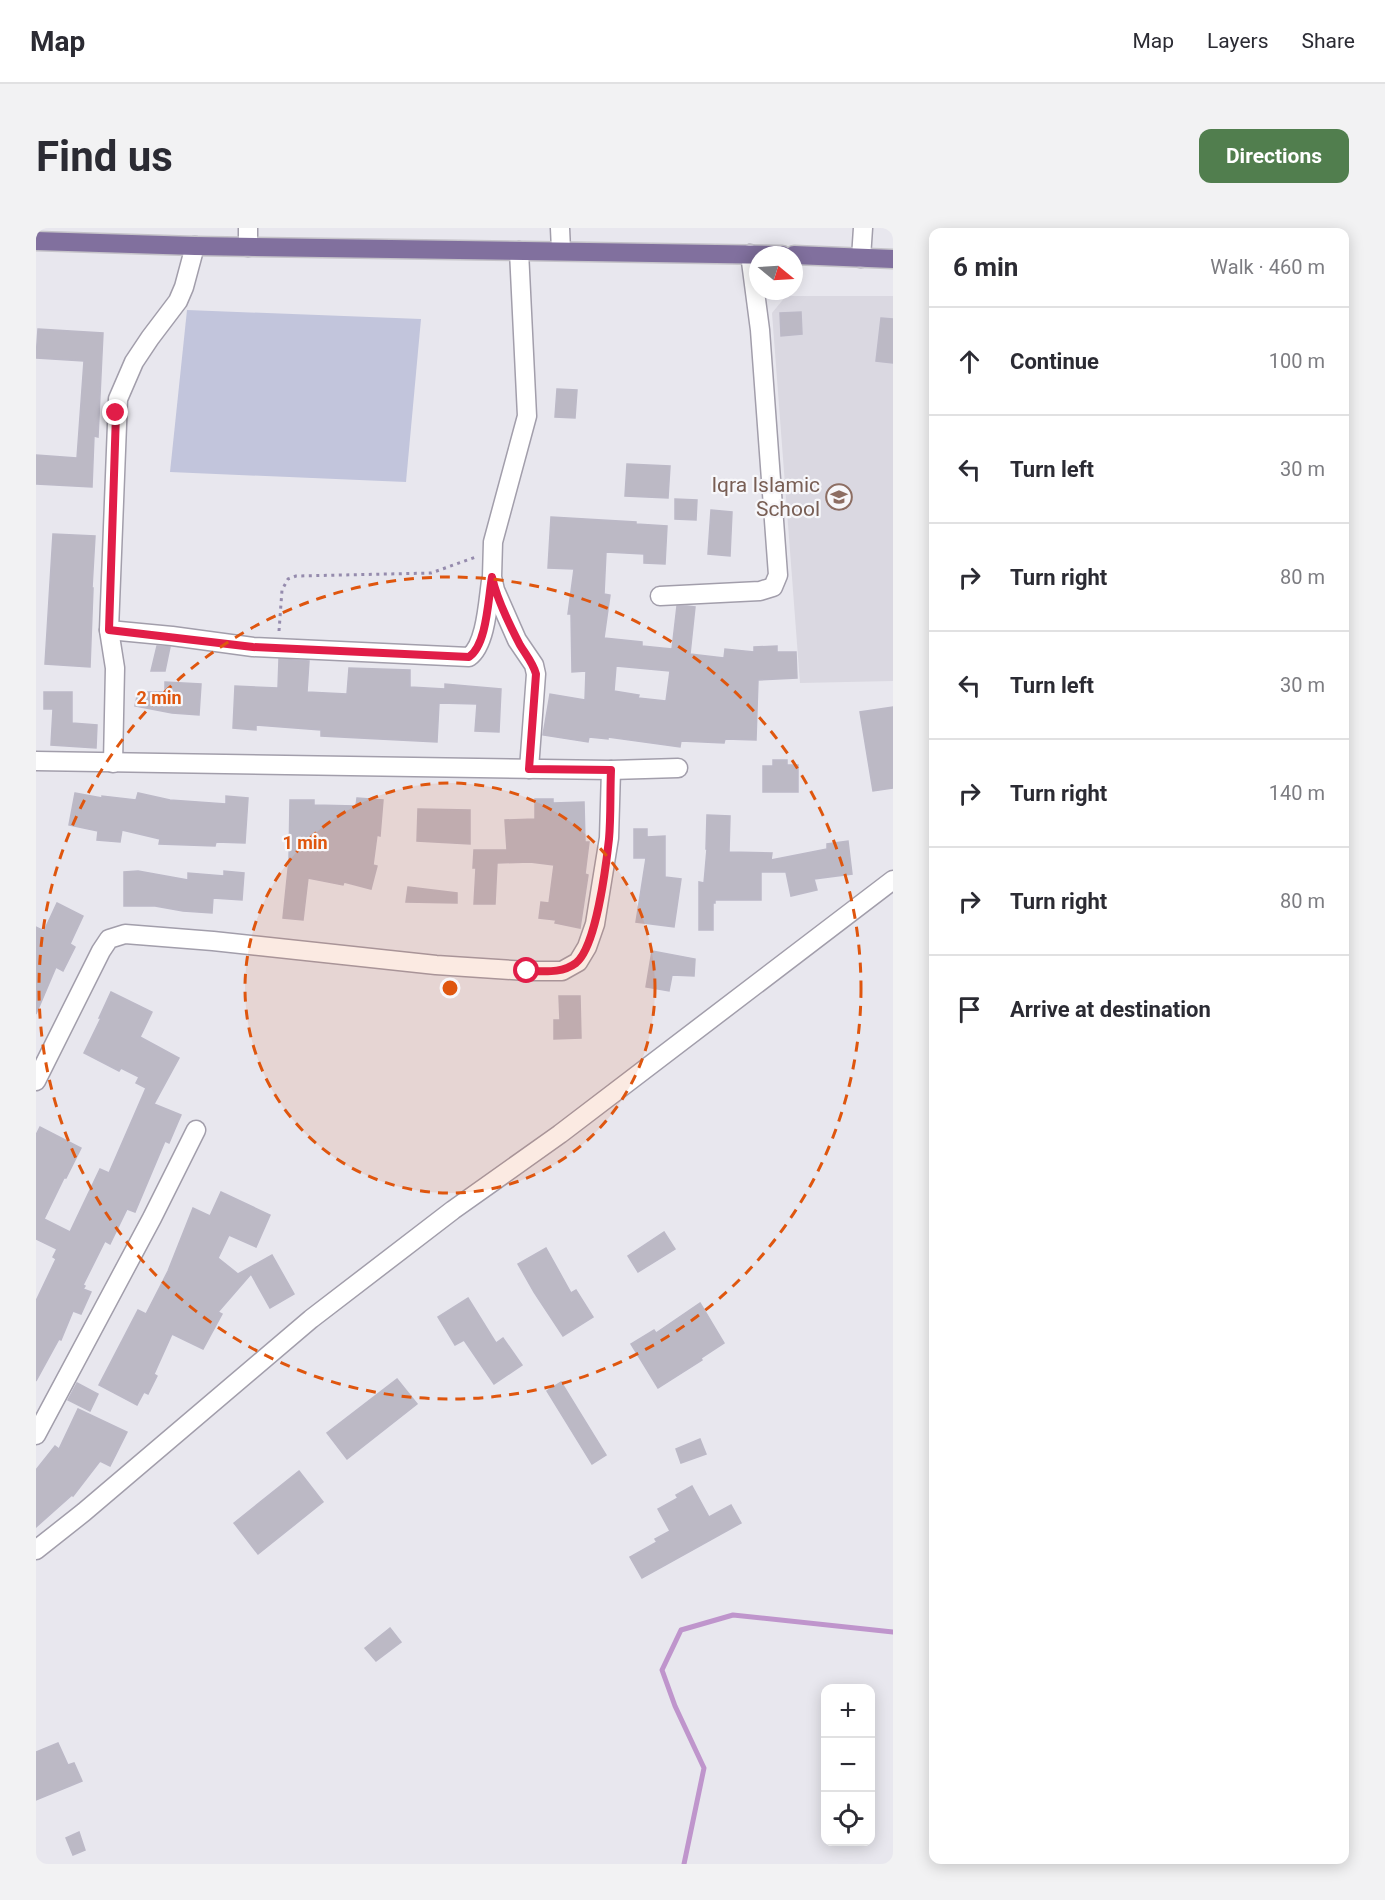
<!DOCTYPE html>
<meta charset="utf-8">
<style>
body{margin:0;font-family:Roboto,sans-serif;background:#f2f2f3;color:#2b2b33}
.controls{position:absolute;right:18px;bottom:18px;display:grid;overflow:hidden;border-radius:12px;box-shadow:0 3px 15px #0003}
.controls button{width:54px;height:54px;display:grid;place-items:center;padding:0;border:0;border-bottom:2px solid #e1e1e2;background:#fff;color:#2b2b33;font:30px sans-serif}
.compass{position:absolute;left:713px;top:18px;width:54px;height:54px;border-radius:50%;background:#fff;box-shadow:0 3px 15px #0003;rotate:108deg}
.stop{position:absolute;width:18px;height:18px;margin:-14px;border:4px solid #e11d48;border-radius:50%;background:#fff}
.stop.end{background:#e11d48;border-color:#fff;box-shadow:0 2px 6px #0008}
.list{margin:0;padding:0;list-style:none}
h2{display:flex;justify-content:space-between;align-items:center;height:78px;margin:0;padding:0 24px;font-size:26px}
h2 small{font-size:20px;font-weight:400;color:#7c7c81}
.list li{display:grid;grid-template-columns:39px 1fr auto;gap:18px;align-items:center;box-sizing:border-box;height:108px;padding:0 24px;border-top:2px solid #e1e1e2}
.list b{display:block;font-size:22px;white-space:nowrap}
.list em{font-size:20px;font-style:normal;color:#7c7c81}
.icon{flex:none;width:33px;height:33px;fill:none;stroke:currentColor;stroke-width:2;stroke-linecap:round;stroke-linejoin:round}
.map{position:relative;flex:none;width:857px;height:1636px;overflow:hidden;border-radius:12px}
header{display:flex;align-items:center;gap:36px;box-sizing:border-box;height:84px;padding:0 30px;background:#fff;border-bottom:2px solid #e1e1e2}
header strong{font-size:28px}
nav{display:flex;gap:33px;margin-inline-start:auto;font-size:21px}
.intro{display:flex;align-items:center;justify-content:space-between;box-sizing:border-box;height:144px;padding:0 36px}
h1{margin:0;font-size:42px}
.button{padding:15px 27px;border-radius:12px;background:#517e4e;color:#fff;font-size:21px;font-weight:700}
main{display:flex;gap:36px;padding:0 36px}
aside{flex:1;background:#fff;border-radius:12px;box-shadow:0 3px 15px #0003}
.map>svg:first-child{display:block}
.built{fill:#dad8e1}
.green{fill:#c2c5dc}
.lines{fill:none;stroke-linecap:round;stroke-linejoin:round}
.stream{stroke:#bf95cc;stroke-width:5}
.building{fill:#bcb9c5;stroke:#bcb9c7;stroke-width:1.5;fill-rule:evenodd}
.minor-casing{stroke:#a29eab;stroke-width:21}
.major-casing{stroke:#c5c3c9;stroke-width:21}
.path{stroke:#958bad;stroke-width:3;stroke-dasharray:3 4.5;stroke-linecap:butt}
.minor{stroke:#fff;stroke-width:18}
.major{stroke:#81709e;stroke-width:18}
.route{stroke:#e11d48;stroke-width:8}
.ring{fill:none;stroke:#df560e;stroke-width:3;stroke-dasharray:10 8}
.labels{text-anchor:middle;stroke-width:4.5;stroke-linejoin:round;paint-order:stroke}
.education-label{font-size:21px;fill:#785e54;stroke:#f7f7fa;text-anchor:end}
.centre{fill:#df560e;stroke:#f7f7fa;stroke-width:3}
.ring-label{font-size:18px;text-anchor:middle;font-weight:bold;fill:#df560e;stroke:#f7f7fa;stroke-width:4.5;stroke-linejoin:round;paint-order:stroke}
</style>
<header>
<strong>Map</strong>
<nav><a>Map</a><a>Layers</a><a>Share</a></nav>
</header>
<div class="intro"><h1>Find us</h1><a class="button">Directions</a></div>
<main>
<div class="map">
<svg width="857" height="1636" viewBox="0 0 857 1636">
<rect width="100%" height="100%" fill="#e8e7ee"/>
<!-- built -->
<path class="built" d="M 750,68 L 857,68 L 857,453 L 764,455 L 736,85 Z"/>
<!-- green -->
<path class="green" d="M 151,82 L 385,91 L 370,254 L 134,244 Z"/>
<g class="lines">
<!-- stream -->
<path class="stream" d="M 648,1636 L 668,1540 L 639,1478 L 626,1442 L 645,1402 L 697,1387 L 857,1404"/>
</g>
<!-- building -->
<g class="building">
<path d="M 765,84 L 766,106 L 745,108 L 744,85 Z"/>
<path d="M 845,90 L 857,91 L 857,135 L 840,133 Z"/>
<path d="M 2,101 L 67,105 L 62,209 L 58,208 L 56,259 L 0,256 L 0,227 L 41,230 L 48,133 L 0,130 Z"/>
<path d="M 521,161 L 541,162 L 539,190 L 519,189 Z"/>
<path d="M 591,236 L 634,238 L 632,270 L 589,268 Z"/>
<path d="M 639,271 L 661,272 L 660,292 L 639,291 Z"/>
<path d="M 675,282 L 696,284 L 694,328 L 672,326 Z"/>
<path d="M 515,289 L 600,294 L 600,296 L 631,298 L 629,336 L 608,335 L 608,326 L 570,324 L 568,366 L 574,367 L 568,410 L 606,414 L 606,418 L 636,421 L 641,378 L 651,378 L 659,379 L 654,426 L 688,430 L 689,421 L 718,424 L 718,419 L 741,418 L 741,424 L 760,424 L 761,450 L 722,452 L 720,512 L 689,511 L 688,515 L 645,513 L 644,519 L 572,509 L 572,511 L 553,509 L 552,514 L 507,507 L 514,466 L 549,472 L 550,443 L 536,444 L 535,386 L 532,386 L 538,341 L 512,340 ZM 580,438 L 634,443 L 630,473 L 602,470 L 603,467 L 578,463 Z"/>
<path d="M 17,306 L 59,308 L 56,360 L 57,360 L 54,439 L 9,436 Z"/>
<path d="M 121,418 L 134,419 L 129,443 L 115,443 Z"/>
<path d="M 243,431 L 273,433 L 271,464 L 311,466 L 313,440 L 374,442 L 374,459 L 409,461 L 409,456 L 465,461 L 463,504 L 439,503 L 441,476 L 403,475 L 401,514 L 285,508 L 285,502 L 220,497 L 220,502 L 197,500 L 199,458 L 242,460 Z"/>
<path d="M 129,454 L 165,456 L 163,487 L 136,485 L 99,478 L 102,464 L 129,464 Z"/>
<path d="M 8,464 L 36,464 L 36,495 L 61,497 L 60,520 L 15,517 L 17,481 L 8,481 Z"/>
<path d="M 857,479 L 857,560 L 837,563 L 824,484 Z"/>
<path d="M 737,532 L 751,532 L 751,537 L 762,537 L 762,564 L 727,564 L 727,538 L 737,538 Z"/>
<path d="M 39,565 L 66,570 L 66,568 L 100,572 L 102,565 L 134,572 L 190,576 L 190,568 L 212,570 L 209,615 L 180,614 L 179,618 L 123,616 L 124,611 L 86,602 L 84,614 L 61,612 L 62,603 L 33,597 Z"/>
<path d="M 321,570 L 347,572 L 344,608 L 341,607 L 337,637 L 341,638 L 335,661 L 308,654 L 307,657 L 272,650 L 267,692 L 247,690 L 253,632 L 254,572 L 278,572 L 278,577 L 320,578 Z"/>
<path d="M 499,571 L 517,571 L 517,575 L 548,574 L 549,614 L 553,614 L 549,646 L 552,647 L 544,700 L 519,695 L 520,692 L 503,690 L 505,674 L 513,675 L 518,637 L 494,634 L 461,635 L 459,676 L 438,676 L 440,640 L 437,640 L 438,622 L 471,622 L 469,592 L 499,591 Z"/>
<path d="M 382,581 L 434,582 L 434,616 L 381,613 Z"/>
<path d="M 671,587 L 694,588 L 693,624 L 736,625 L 735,632 L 791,621 L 791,616 L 812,613 L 816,646 L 778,651 L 781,662 L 755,668 L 750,644 L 725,644 L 725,672 L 679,672 L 679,675 L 677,675 L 677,702 L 663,702 L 663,654 L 668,655 L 671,621 L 670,621 Z"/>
<path d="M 598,601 L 611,601 L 611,609 L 629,608 L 629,649 L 645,651 L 638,699 L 600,694 L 610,630 L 598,630 Z"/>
<path d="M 102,643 L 152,652 L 152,645 L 188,648 L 188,643 L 208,645 L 206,672 L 177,670 L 176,685 L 147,683 L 119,678 L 88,678 L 88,644 Z"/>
<path d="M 372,659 L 421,665 L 421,675 L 370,674 Z"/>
<path d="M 21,675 L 47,688 L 34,716 L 39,719 L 27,743 L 20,739 L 0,786 L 0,699 L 8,703 Z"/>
<path d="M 616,723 L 659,731 L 658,748 L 636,747 L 633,763 L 610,759 Z"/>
<path d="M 75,764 L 116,784 L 104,809 L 143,830 L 118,876 L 145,887 L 133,915 L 129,913 L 99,984 L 91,981 L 74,1016 L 69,1013 L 47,1057 L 49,1058 L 47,1061 L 55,1064 L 45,1086 L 37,1083 L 25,1112 L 23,1111 L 0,1153 L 0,1073 L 20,1031 L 17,1029 L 21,1021 L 0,1011 L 0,907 L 4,899 L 45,920 L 30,950 L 28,950 L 8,991 L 34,1004 L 64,941 L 73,945 L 110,860 L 100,855 L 103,849 L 85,840 L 83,843 L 48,825 L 65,790 L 63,790 Z"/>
<path d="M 523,768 L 544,768 L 545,810 L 518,811 L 518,792 L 524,792 Z"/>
<path d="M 185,964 L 234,987 L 220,1019 L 193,1007 L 182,1030 L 202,1046 L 236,1027 L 258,1066 L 234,1080 L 215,1046 L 182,1084 L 186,1086 L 167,1121 L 136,1106 L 118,1146 L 121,1148 L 112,1166 L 108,1164 L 101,1177 L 63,1157 L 102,1082 L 110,1086 L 132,1043 L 157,980 L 174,988 Z"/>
<path d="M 628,1004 L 639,1021 L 602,1044 L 592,1028 Z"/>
<path d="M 510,1020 L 535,1065 L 540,1062 L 557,1089 L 527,1108 L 498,1064 L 482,1036 Z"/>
<path d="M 432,1070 L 460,1115 L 467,1110 L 486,1137 L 458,1156 L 428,1112 L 419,1117 L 402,1089 Z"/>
<path d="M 664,1075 L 688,1115 L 665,1130 L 666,1132 L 622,1160 L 595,1116 L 618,1102 L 620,1105 Z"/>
<path d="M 361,1151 L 381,1176 L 311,1231 L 291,1205 Z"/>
<path d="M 525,1154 L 570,1227 L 556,1236 L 511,1163 Z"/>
<path d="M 41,1155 L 62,1166 L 54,1183 L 32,1172 Z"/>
<path d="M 42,1181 L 91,1204 L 74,1238 L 64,1233 L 37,1268 L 36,1267 L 0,1299 L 0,1242 L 19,1218 L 23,1221 Z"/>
<path d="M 664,1211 L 670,1226 L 645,1235 L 640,1221 Z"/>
<path d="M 263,1243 L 287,1274 L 222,1326 L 198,1295 Z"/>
<path d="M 656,1258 L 673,1289 L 695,1277 L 705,1295 L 606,1350 L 594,1329 L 621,1314 L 619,1311 L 634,1303 L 622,1281 L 642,1270 L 640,1267 Z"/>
<path d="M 354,1400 L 365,1414 L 340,1433 L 329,1420 Z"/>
<path d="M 22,1515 L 32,1537 L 38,1535 L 46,1553 L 0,1572 L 0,1524 Z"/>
<path d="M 43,1604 L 49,1622 L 37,1627 L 30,1610 Z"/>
</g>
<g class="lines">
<!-- minor casing -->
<g class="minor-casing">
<g id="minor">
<path d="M 524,0 L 525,22"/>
<path d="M 212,19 L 212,0"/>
<path d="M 483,23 L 491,188 L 457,314 L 456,349 L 459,362 L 481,412 L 498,437 L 500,446 L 493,541"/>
<path d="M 825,30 L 827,0"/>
<path d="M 624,368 L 724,363 L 737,359 L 742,347 L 724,102 L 714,26"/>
<path d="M 73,402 L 136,408 L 217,419 L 433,429 C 450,417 452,374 455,353"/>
<path d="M 0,533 L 575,542 L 642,540"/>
<path d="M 77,535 L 79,440 L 73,402 L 82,171 L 98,134 L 114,110 L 142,73 L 148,59 L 159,18"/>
<path d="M 0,853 L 65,723 L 73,711 L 89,706 L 177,713 L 400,737 L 491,743 L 526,743 L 542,734 L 551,719 L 559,696 L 573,610 L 575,542"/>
<path d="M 0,1207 L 116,990 L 160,902"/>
<path d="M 0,1322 L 48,1284 L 275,1091 L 417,982 L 524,906 L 857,652"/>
</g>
</g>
<!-- major casing -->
<g class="major-casing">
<g id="major">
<path d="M 0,13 L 159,18 L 746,27"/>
<path d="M 758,27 L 857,31"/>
</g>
</g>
<!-- path -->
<path class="path" d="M 243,403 L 246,362 L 252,351 L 260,348 L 395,345 L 440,329"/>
<!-- minor -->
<use href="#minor" class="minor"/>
<!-- major -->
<use href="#major" class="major"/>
</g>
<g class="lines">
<!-- route -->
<path class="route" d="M 80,185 L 73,402 L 217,419 L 433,429 C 451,417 452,371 456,349 C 461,372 473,396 484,417 C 490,427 497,435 500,446 L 493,541 L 575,542 C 574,565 575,589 573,611 C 570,638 560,719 540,735 C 525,746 508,743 491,743"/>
</g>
<!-- distance rings -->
<circle cx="414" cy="760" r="205" fill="#df560e" fill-opacity=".12"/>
<g class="ring">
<circle cx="414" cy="760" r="205"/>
<circle cx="414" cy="760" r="411"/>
</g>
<!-- icons -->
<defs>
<g id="school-ring" transform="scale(1.35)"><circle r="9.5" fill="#f7f7fa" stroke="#8d6e63" stroke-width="1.5"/><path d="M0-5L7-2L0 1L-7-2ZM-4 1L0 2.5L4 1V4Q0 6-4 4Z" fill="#8d6e63"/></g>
</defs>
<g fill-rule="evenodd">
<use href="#school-ring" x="803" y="269"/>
</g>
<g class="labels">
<!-- education labels -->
<g class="education-label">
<text x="784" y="264">Iqra Islamic<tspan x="784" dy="24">School</tspan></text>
</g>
</g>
<circle cx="414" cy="760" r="9" class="centre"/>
<g class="ring-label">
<text x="123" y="476">2 min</text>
<text x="269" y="621">1 min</text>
</g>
</svg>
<div class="controls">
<button>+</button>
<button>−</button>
<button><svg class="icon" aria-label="locate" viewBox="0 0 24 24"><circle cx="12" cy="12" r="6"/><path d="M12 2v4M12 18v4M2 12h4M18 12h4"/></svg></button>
</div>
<svg class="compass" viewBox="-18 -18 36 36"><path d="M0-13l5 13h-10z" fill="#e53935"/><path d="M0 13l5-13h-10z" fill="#7c7c81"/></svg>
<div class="stop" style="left:491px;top:743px"></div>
<div class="stop end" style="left:80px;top:185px"></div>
</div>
<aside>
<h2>6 min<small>Walk · 460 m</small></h2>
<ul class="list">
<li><svg class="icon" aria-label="ahead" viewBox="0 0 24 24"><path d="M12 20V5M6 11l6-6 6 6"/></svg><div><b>Continue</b></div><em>100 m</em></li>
<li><svg class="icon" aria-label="left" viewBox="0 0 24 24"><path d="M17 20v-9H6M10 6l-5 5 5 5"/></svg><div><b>Turn left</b></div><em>30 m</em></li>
<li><svg class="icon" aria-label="right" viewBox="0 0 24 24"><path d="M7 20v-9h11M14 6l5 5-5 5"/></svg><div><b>Turn right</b></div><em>80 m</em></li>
<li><svg class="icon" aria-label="left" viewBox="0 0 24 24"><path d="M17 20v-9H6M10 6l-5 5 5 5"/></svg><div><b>Turn left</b></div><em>30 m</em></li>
<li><svg class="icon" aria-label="right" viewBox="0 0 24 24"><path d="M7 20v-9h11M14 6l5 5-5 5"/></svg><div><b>Turn right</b></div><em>140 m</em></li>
<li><svg class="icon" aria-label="right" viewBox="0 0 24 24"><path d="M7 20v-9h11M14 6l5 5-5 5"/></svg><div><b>Turn right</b></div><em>80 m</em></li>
<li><svg class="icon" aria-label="arrive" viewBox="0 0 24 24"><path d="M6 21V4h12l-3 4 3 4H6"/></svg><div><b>Arrive at destination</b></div></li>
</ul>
</aside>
</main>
